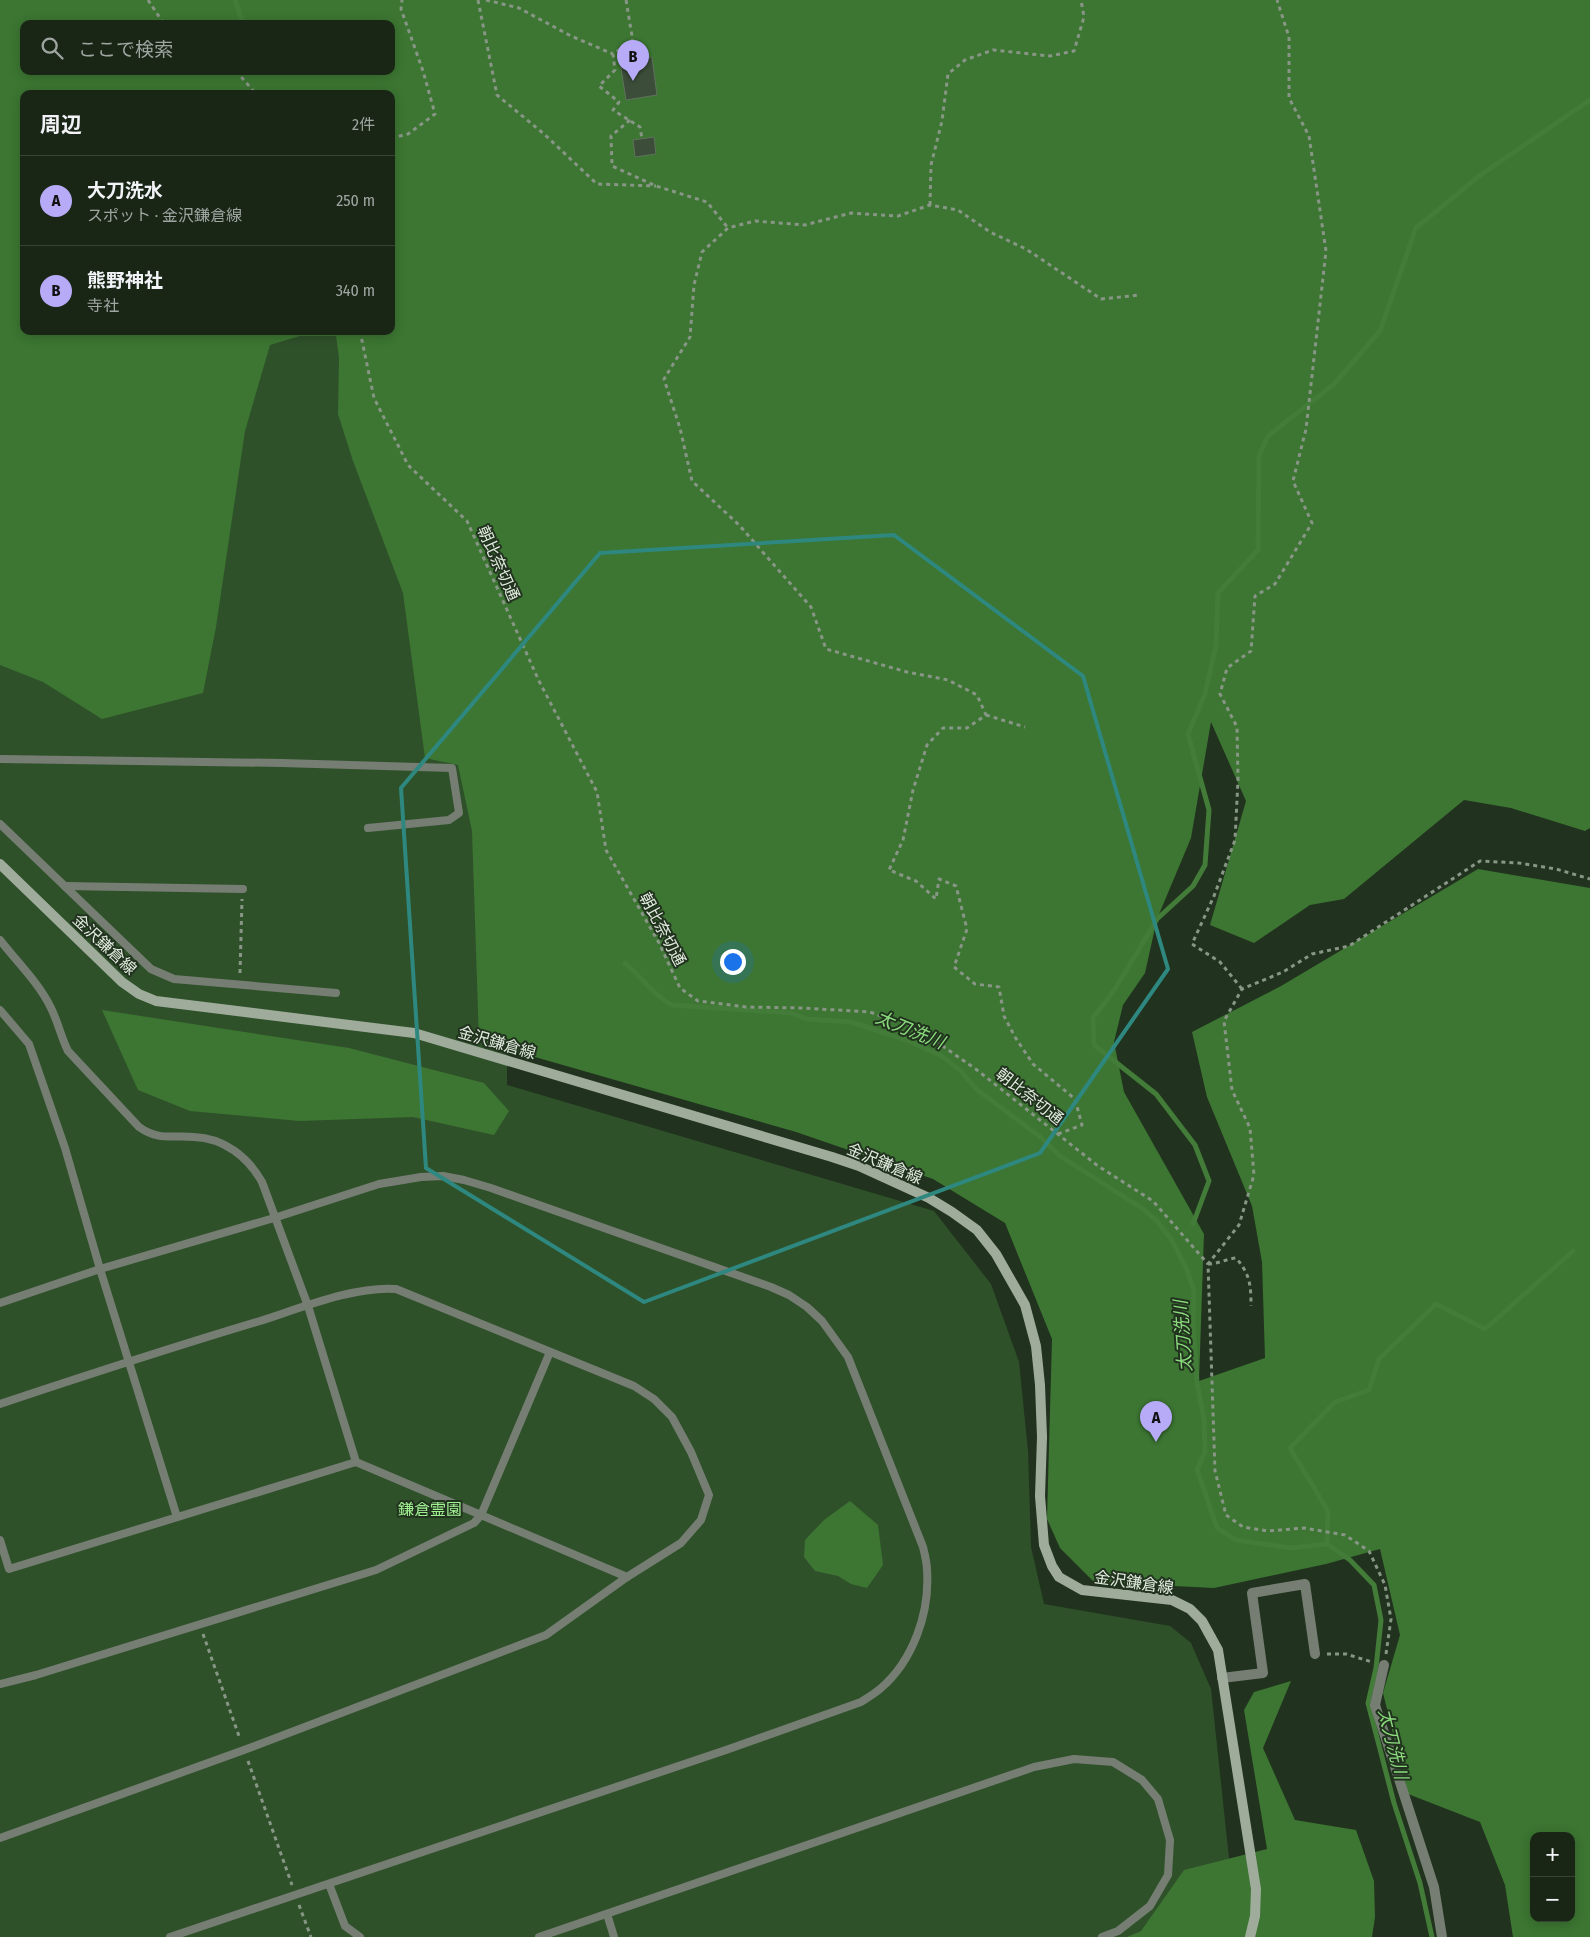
<!DOCTYPE html>
<html lang="ja">
<meta charset="utf-8">
<style>
body{margin:0;font-family:"Fira Sans Condensed","Noto Sans JP",sans-serif;background:#222e1f;color:#f1f3f6}
.controls{position:absolute;right:15px;bottom:15px;display:grid;overflow:hidden;border-radius:10px;box-shadow:0 2px 12px #0003}
.controls button{width:45px;height:45px;display:grid;place-items:center;padding:0;border:0;border-bottom:1px solid #374335;background:#192616;color:#f1f3f6;font:25px sans-serif}
.you{position:absolute;left:732px;top:961px;width:18px;height:18px;margin:-12px;border:4px solid #fff;border-radius:50%;background:#1a73e8;box-shadow:0 0 0 8px #1a73e833}
.badge{display:grid;place-items:center;width:32px;height:32px;border-radius:50%;background:#b7abf8;color:#111;font-size:16px;font-weight:700}
.pin{position:absolute;translate:-50% -41px;filter:drop-shadow(0 1px 2px #0008)}
.pin::after{content:'';position:absolute;top:26px;width:18px;height:15px;background:inherit;clip-path:polygon(0 0,100% 0,50% 100%)}
.list{margin:0;padding:0;list-style:none}
h2{display:flex;justify-content:space-between;align-items:center;height:65px;margin:0;padding:0 20px;font-size:21px}
h2 small{font-size:16px;font-weight:400;color:#9fa5a1}
.list li{display:grid;grid-template-columns:32px 1fr auto;gap:15px;align-items:center;box-sizing:border-box;height:90px;padding:0 20px;border-top:1px solid #374335}
.list b{display:block;font-size:19px;white-space:nowrap}
.list p{margin:0;font-size:16px;white-space:nowrap;color:#9fa5a1}
.list em{font-size:16px;font-style:normal;color:#9fa5a1}
.icon{flex:none;width:28px;height:28px;fill:none;stroke:currentColor;stroke-width:2;stroke-linecap:round;stroke-linejoin:round}
.map{position:relative;flex:none;width:1590px;height:1937px;overflow:hidden}
.search{position:absolute;background:#192616;box-shadow:0 2px 12px #0003;left:20px;top:20px;width:375px;height:55px;display:flex;align-items:center;gap:12px;box-sizing:border-box;padding:0 18px;border-radius:10px;color:#9fa5a1;font-size:19px}
.panel{position:absolute;background:#192616;box-shadow:0 2px 12px #0003;left:20px;top:90px;width:375px;height:245px;border-radius:10px}
.map>svg:first-child{display:block}
.green{fill:#2f512a}
.forest{fill:#3c7632;fill-rule:evenodd}
.lines{fill:none;stroke-linecap:round;stroke-linejoin:round}
.stream{stroke:#427c38;stroke-width:5}
.building{fill:#3c4e39;stroke:#60735d}
.path{stroke:#889686;stroke-width:3;stroke-dasharray:4 4;stroke-linecap:butt}
.service{stroke:#767e74;stroke-width:8}
.minor{stroke:#767e74;stroke-width:10}
.secondary{stroke:#9fac9c;stroke-width:10}
.marked{fill:none;stroke:#2e887f;stroke-width:4;stroke-linejoin:round}
.labels{text-anchor:middle;stroke-width:4;stroke-linejoin:round;paint-order:stroke}
.street-label{font-size:16px;fill:#e1ecdf;stroke:#21321e}
.park-label{font-size:16px;fill:#a1f193;stroke:#21321e}
.water-label{font-size:18px;font-style:italic;fill:#8bda7e;stroke:#21321e}
</style>
<div class="map">
<svg width="1590" height="1937" viewBox="0 0 1590 1937">
<rect width="100%" height="100%" fill="#21321e"/>
<!-- green -->
<path class="green" d="M 182,331 L 359,331 L 508,808 L 507,1085 L 934,1211 L 991,1284 L 1019,1362 L 1028,1451 L 1031,1547 L 1044,1604 L 1170,1626 L 1191,1643 L 1211,1689 L 1233,1896 L 1224,1937 L 0,1937 L 0,612 Z"/>
<!-- forest -->
<g class="forest">
<path d="M 0,0 L 1590,0 L 1590,828 L 1585,831 L 1511,808 L 1464,800 L 1344,899 L 1310,905 L 1254,943 L 1210,925 L 1246,801 L 1211,722 L 1191,838 L 1157,919 L 1145,973 L 1123,1005 L 1114,1042 L 1124,1092 L 1204,1234 L 1199,1381 L 1265,1358 L 1262,1262 L 1252,1206 L 1207,1097 L 1192,1032 L 1281,986 L 1478,869 L 1590,888 L 1590,1937 L 1513,1937 L 1505,1885 L 1480,1822 L 1408,1794 L 1383,1693 L 1400,1635 L 1380,1549 L 1326,1564 L 1214,1588 L 1094,1582 L 1060,1548 L 1047,1519 L 1052,1339 L 1005,1223 L 933,1179 L 796,1132 L 479,1041 L 472,831 L 458,765 L 425,758 L 403,593 L 353,461 L 338,414 L 339,357 L 336,336 L 300,336 L 270,345 L 245,431 L 216,627 L 203,693 L 102,719 L 43,682 L 0,665 ZM 24,24 L 391,24 L 391,71 L 24,71 ZM 24,94 L 391,94 L 391,331 L 24,331 ZM 1534,1836 L 1571,1836 L 1571,1918 L 1534,1918 Z"/>
<path d="M 102,1010 L 349,1048 L 484,1083 L 509,1111 L 494,1135 L 413,1117 L 299,1121 L 190,1111 L 138,1090 Z"/>
<path d="M 850,1501 L 878,1525 L 883,1565 L 867,1588 L 851,1584 L 838,1576 L 815,1571 L 804,1557 L 805,1540 L 824,1520 Z"/>
<path d="M 1291,1681 L 1263,1748 L 1295,1820 L 1356,1830 L 1374,1881 L 1375,1917 L 1372,1937 L 1127,1937 L 1141,1931 L 1184,1870 L 1267,1849 L 1244,1710 L 1254,1692 Z"/>
</g>
<g class="lines">
<!-- stream -->
<g class="stream">
<path d="M 235,0 L 243,24"/>
<path d="M 625,963 C 641,976 653,995 672,1005 L 791,1013 L 807,1019 L 851,1022 L 906,1040 L 940,1055 L 960,1070 L 976,1089 L 1038,1135 L 1060,1156 L 1143,1209 L 1157,1221 L 1171,1239 L 1187,1270 L 1194,1291 L 1193,1328 L 1197,1383 L 1204,1419 L 1205,1452 L 1197,1469 L 1217,1528 L 1236,1540 L 1291,1548 L 1327,1544 L 1350,1560 L 1374,1585 L 1381,1620 L 1376,1668 L 1368,1703 L 1394,1803 L 1420,1883 L 1432,1937"/>
<path d="M 1193,1224 L 1209,1181 L 1195,1145 L 1156,1094 L 1094,1045 L 1093,1018 L 1115,989 L 1157,919 L 1193,886 L 1205,865 L 1209,810 L 1188,734 L 1205,694 L 1216,645 L 1218,593 L 1258,550 L 1259,456 L 1268,436 L 1334,384 L 1380,331 L 1416,228 L 1479,176 L 1590,100"/>
<path d="M 1327,1544 L 1328,1511 L 1290,1448 L 1335,1402 L 1369,1390 L 1379,1359 L 1436,1304 L 1485,1329 L 1573,1251"/>
</g>
</g>
<!-- building -->
<g class="building">
<path d="M 652,57 L 657,95 L 626,100 L 620,62 Z"/>
<path d="M 654,137 L 656,154 L 635,157 L 633,140 Z"/>
</g>
<g class="lines">
<!-- path -->
<g class="path">
<path d="M 148,0 L 164,24"/>
<path d="M 478,0 L 497,95 L 544,134 L 597,184 L 656,186"/>
<path d="M 486,0 L 519,8 L 571,36 L 613,54"/>
<path d="M 626,0 L 636,60"/>
<path d="M 633,40 L 613,54 L 615,70 L 599,86 L 619,102 L 613,110 L 640,127 L 642,139"/>
<path d="M 236,71 L 256,94"/>
<path d="M 630,120 L 611,136 L 612,166 L 656,186 L 707,202 L 728,228"/>
<path d="M 391,138 L 408,134 L 435,114 L 423,71 L 401,9 L 402,0"/>
<path d="M 930,205 L 931,165 L 942,121 L 948,74 L 965,60 L 993,50 L 1050,56 L 1074,51 L 1084,17 L 1081,0"/>
<path d="M 360,331 L 374,398 L 408,465 L 467,521 L 539,681 L 597,792 L 606,850 L 659,943 L 680,988 L 698,1001 L 746,1007 L 803,1008 L 870,1012 L 921,1031 L 977,1070 L 1098,1166 L 1153,1201 L 1208,1264"/>
<path d="M 986,715 L 1025,727"/>
<path d="M 240,973 L 242,899"/>
<path d="M 1242,989 L 1220,962 L 1192,944 L 1214,896 L 1235,840 L 1238,780 L 1237,727 L 1220,694 L 1227,668 L 1251,651 L 1255,596 L 1275,584 L 1312,523 L 1293,481 L 1306,429 L 1326,251 L 1309,136 L 1289,98 L 1289,37 L 1277,0"/>
<path d="M 1058,1134 L 1082,1125 L 1075,1099 L 1033,1064 L 1015,1037 L 1004,1016 L 999,987 L 975,984 L 954,967 L 967,929 L 956,886 L 939,879 L 936,899 L 916,881 L 889,870 L 903,840 L 913,790 L 927,745 L 943,728 L 967,728 L 986,715 L 977,695 L 948,680 L 907,672 L 826,649 L 811,607 L 739,525 L 692,481 L 680,428 L 664,379 L 690,337 L 694,285 L 702,252 L 728,228 L 755,221 L 805,225 L 851,213 L 898,216 L 930,205 L 958,210 L 990,232 L 1026,249 L 1101,299 L 1140,295"/>
<path d="M 1208,1264 C 1218,1264 1226,1259 1236,1258 C 1250,1274 1251,1285 1251,1306"/>
<path d="M 203,1634 L 240,1739"/>
<path d="M 1327,1654 L 1346,1654 L 1372,1662"/>
<path d="M 1386,1654 L 1391,1619 L 1385,1585 L 1369,1551 L 1345,1535 L 1304,1528 L 1268,1531 L 1243,1527 L 1226,1515 L 1215,1471 L 1208,1264 L 1239,1225 L 1254,1175 L 1250,1128 L 1232,1090 L 1224,1021 L 1242,989 L 1283,972 L 1312,954 L 1349,946 L 1480,861 L 1519,863 L 1556,869 L 1590,879"/>
<path d="M 248,1761 L 292,1885"/>
<path d="M 299,1905 L 311,1937"/>
</g>
<!-- service -->
<g class="service">
<path d="M 0,759 L 282,763 L 452,768 L 459,813 L 449,820 L 368,828"/>
<path d="M 0,824 L 151,969 L 174,979 L 336,993"/>
<path d="M 65,886 L 243,889"/>
<path d="M 0,940 C 17,962 39,983 51,1008 C 58,1022 61,1037 68,1051 L 139,1127 C 159,1141 172,1135 194,1137 C 224,1138 248,1157 262,1182 L 308,1306 L 356,1462 L 627,1577"/>
<path d="M 0,1010 L 29,1044 L 65,1148 L 100,1269 L 177,1517"/>
<path d="M 0,1303 L 100,1269 L 274,1218 L 379,1184 L 421,1177 L 443,1176 L 464,1180 L 491,1188 L 771,1287 L 789,1295 L 807,1307 L 822,1321 L 848,1357 L 923,1547 C 925,1555 927,1563 927,1570 C 930,1613 913,1661 880,1689 C 874,1694 867,1698 861,1702 L 726,1750 L 170,1937"/>
<path d="M 0,1404 C 87,1375 173,1347 260,1321 C 301,1308 354,1286 396,1289 L 634,1386 L 654,1399 L 672,1417 L 691,1452 L 709,1495 L 701,1520 L 681,1543 L 627,1577 L 546,1635 L 244,1750 L 0,1838"/>
<path d="M 0,1540 L 9,1569 L 356,1462"/>
<path d="M 0,1684 L 36,1675 L 376,1570 L 474,1523 L 481,1515 L 550,1352"/>
<path d="M 329,1884 L 345,1926 L 360,1937"/>
<path d="M 607,1914 L 614,1937"/>
<path d="M 539,1937 L 1034,1767 L 1074,1759 L 1113,1762 L 1142,1780 L 1158,1799 L 1170,1840 L 1168,1875 L 1150,1906 L 1118,1931 L 1102,1937"/>
</g>
<!-- minor -->
<g class="minor">
<path d="M 1384,1665 L 1375,1705 L 1434,1887 L 1442,1937"/>
<path d="M 1222,1678 L 1263,1673 L 1252,1593 L 1305,1584 L 1315,1654"/>
</g>
<!-- secondary -->
<path class="secondary" d="M 0,864 L 122,982 L 139,994 L 156,1001 L 414,1033 L 832,1157 L 859,1166 L 929,1198 L 952,1212 L 977,1230 L 996,1254 L 1025,1305 L 1036,1346 L 1040,1385 L 1042,1437 L 1040,1496 L 1044,1545 L 1052,1566 L 1059,1577 L 1082,1590 L 1172,1600 L 1190,1609 L 1202,1621 L 1218,1650 L 1256,1889 L 1255,1916 L 1250,1937"/>
</g>
<!-- marked area -->
<path class="marked" d="M 894,535 L 1083,676 L 1168,969 L 1040,1153 L 644,1302 L 426,1168 L 401,788 L 600,553 Z"/>
<g class="labels">
<!-- street labels -->
<g class="street-label">
<text transform="translate(499 563) rotate(66)" y="6">朝比奈切通</text>
<text transform="translate(663 929) rotate(62)" y="6">朝比奈切通</text>
<text transform="translate(105 944) rotate(43)" y="6">金沢鎌倉線</text>
<text transform="translate(497 1042) rotate(16)" y="6">金沢鎌倉線</text>
<text transform="translate(1030 1096) rotate(38)" y="6">朝比奈切通</text>
<text transform="translate(885 1163) rotate(23)" y="6">金沢鎌倉線</text>
<text transform="translate(1134 1582) rotate(8)" y="6">金沢鎌倉線</text>
</g>
<!-- park labels -->
<g class="park-label">
<text x="430" y="1515">鎌倉霊園</text>
</g>
<!-- water labels -->
<g class="water-label">
<text transform="translate(910 1030) rotate(22)" y="6">太刀洗川</text>
<text transform="translate(1183 1336) rotate(-94)" y="6">太刀洗川</text>
<text transform="translate(1393 1744) rotate(76)" y="6">太刀洗川</text>
</g>
</g>
</svg>
<div class="controls">
<button>+</button>
<button>−</button>
</div>
<div class="you"></div>
<div class="pin badge" style="left:1156px;top:1442px">A</div>
<div class="pin badge" style="left:633px;top:81px">B</div>
<div class="search"><svg class="icon" aria-label="search" viewBox="0 0 24 24"><circle cx="10" cy="10" r="6"/><path d="M15 15l6 6"/></svg>ここで検索</div>
<section class="panel">
<h2>周辺<small>2件</small></h2>
<ul class="list">
<li><span class="badge">A</span><div><b>大刀洗水</b><p>スポット · 金沢鎌倉線</p></div><em>250 m</em></li>
<li><span class="badge">B</span><div><b>熊野神社</b><p>寺社</p></div><em>340 m</em></li>
</ul>
</section>
</div>
